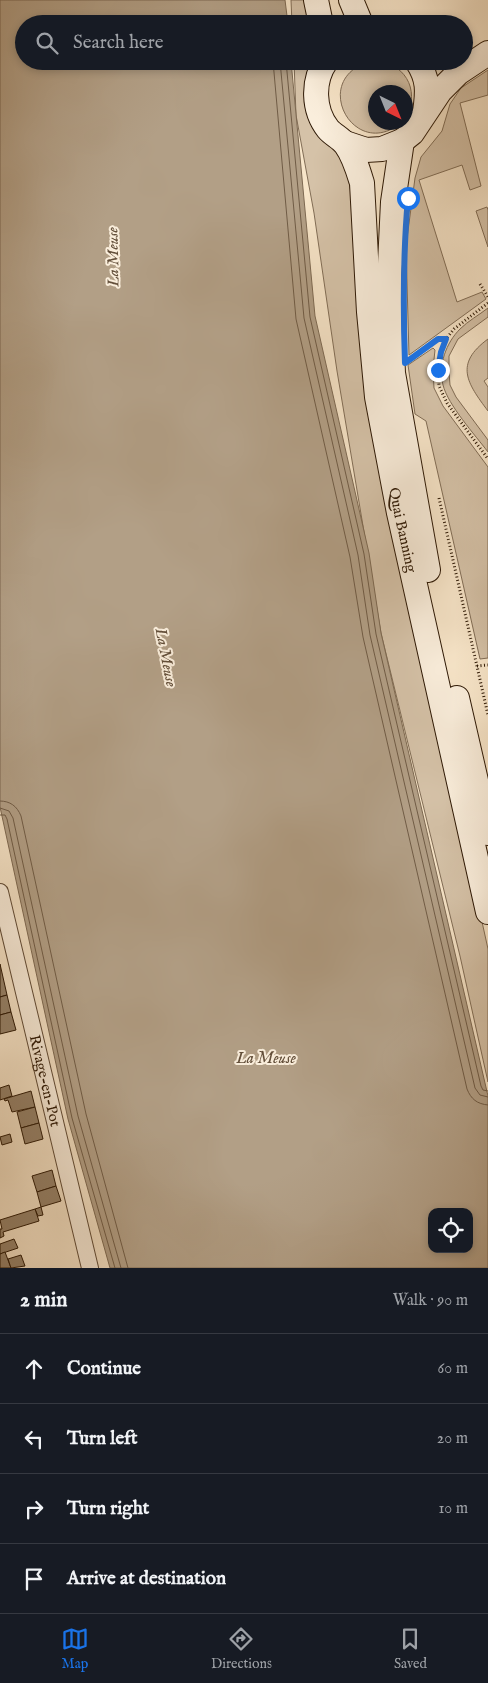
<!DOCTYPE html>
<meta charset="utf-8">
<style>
body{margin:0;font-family:"IM FELL English",serif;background:#20242c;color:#f1f3f6}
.controls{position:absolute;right:15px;bottom:15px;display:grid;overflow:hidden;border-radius:10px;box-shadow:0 2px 8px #0003}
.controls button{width:45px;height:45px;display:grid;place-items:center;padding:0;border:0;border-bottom:1px solid #363941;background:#171b24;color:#f1f3f6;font:25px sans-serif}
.compass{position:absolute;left:368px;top:85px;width:45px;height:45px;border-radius:50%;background:#171b24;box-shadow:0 2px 8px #0003;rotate:137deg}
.stop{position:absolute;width:15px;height:15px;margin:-11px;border:4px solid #1a73e8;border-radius:50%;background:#fff}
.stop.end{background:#1a73e8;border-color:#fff;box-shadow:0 1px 5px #0008}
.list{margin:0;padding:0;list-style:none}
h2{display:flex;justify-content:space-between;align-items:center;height:65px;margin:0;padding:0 20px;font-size:21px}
h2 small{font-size:16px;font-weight:400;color:#9ea1a6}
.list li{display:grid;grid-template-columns:32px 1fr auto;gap:15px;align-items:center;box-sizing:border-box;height:70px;padding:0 20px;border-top:1px solid #363941}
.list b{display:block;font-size:19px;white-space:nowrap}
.list em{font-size:16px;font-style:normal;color:#9ea1a6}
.icon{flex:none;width:28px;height:28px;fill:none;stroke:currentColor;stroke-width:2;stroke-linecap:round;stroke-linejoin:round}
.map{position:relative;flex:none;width:488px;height:1268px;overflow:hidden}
.search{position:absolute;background:#171b24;box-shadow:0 2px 8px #0003;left:15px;right:15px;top:15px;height:55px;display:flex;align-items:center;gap:12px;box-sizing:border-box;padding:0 18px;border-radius:28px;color:#9ea1a6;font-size:19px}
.sheet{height:345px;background:#171b24}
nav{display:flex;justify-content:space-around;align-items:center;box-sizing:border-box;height:70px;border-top:1px solid #363941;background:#171b24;font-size:14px;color:#9ea1a6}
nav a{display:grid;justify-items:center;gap:2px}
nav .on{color:#1a73e8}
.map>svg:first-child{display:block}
.green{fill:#d5c2a8;stroke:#816d56}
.water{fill:#b29f86;stroke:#7d6952;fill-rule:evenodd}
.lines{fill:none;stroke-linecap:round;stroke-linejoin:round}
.shore{stroke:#705c46;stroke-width:1}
.building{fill:#96836b;stroke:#2d1805}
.street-casing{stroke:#604b36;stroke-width:18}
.secondary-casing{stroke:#2d1805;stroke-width:26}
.path{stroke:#2d1805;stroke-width:3;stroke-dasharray:1 2.5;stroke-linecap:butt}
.street{stroke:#faeedc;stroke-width:16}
.secondary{stroke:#faeedc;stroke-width:24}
.route{stroke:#1a73e8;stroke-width:6}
.labels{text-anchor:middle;stroke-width:4;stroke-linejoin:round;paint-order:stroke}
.street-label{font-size:15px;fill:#2d1805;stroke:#faeedc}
.water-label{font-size:16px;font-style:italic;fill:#624e39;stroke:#faeedc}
</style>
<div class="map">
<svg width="488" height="1268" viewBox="0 0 488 1268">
<rect width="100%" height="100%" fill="#f7e5c9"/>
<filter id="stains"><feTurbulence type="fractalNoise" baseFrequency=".004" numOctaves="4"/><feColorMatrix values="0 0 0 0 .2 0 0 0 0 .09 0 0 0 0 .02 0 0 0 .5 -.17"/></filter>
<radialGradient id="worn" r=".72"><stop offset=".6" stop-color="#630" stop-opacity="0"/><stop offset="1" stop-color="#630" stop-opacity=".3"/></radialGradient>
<!-- green -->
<g class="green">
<path d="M 291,0 L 308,0 L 312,24 L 292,24 Z"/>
<path d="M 294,61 L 316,61 L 319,134 L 337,153 L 347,170 L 351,193 L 451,781 L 488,949 L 488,1082 L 460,956 L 381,633 L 337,371 L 314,213 L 296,115 Z"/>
<path d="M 372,61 C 404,61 421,89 406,117 L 406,92 L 376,92 L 376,122 L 401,123 C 353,162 308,77 372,61 Z"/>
<path d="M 488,70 L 488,95 L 460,103 L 481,186 L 470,190 L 462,165 L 419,180 L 457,302 L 482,292 L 486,299 L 409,355 L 406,246 L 415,178 L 421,157 L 442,131 L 450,104 L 461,88 Z"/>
<path d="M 487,207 L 488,210 L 488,247 L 476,211 Z"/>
<path d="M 488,308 L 488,317 L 458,339 L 449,356 L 449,372 L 450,385 L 456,397 L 488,440 L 488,452 C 475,435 448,405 443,385 C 438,365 446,343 460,329 C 468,321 479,315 488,308 Z"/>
<path d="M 488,339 L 488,378 L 484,381 L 488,387 L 488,411 C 467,383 454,364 488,339 Z"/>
<path d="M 433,348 L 435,350 L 433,369 L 434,388 L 443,406 L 488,467 L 488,658 L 480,659 L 426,421 L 415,414 L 408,365 Z"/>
</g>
<!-- water -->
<path class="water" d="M 0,0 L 285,0 L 288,24 L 24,24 L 24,61 L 291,61 L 315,316 L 369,553 L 381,633 L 488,1096 L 488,1268 L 110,1268 L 68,1119 L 0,807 ZM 432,1212 L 469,1212 L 469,1249 L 432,1249 Z"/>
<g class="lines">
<!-- shore -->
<g class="shore">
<path d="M 273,61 L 296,319 L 350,557 L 363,637 L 467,1089 C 471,1099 477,1104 488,1105"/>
<path d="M 280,61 L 304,318 L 358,555 L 370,635 L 475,1088 L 480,1095 L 488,1097"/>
<path d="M 286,61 L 310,317 L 364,554 L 376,634 L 481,1086 L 483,1090 L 488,1091"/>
<path d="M 0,801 C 10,801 17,806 21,816 L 86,1114 L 128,1268"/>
<path d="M 0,808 L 9,811 L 13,818 L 78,1116 L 121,1268"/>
<path d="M 0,815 L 5,815 L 7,819 L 72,1118 L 115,1268"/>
</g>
</g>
<!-- building -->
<g class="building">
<path d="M 0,964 L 7,995 L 0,997 Z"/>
<path d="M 7,995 L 11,1012 L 0,1015 L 0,997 Z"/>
<path d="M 11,1012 L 16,1030 L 0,1034 L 0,1015 Z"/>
<path d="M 9,1085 L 12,1096 L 0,1100 L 0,1088 Z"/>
<path d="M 31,1091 L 35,1107 L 12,1112 L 8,1100 L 5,1101 L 4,1099 Z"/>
<path d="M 35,1107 L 39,1123 L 21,1128 L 17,1112 Z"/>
<path d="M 39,1123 L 43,1139 L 25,1144 L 21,1128 Z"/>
<path d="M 10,1134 L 12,1142 L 2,1145 L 0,1137 Z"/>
<path d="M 52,1170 L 56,1186 L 37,1192 L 32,1176 Z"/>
<path d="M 56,1186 L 61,1201 L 41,1207 L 37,1192 Z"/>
<path d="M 41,1207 L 43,1215 L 38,1216 L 35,1209 Z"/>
<path d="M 35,1209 L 39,1221 L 3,1232 L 4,1236 L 0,1238 L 0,1229 L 2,1229 L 0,1220 Z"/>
<path d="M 14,1239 L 18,1248 L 0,1254 L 0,1244 Z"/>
<path d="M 5,1252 L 11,1268 L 0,1268 L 0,1254 Z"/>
<path d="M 21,1255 L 25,1266 L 11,1268 L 8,1259 Z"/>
</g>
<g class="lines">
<!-- street casing -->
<g class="street-casing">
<g id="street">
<path id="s1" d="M 0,892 L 90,1268"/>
</g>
</g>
<!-- secondary casing -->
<g class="secondary-casing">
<g id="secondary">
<path d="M 316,0 L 321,24"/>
<path d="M 351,0 L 361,24"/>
<path id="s2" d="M 326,61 C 312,81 313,110 328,129 C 333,135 341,138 346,145 C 354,156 358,170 362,183 L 369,312 L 377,397 L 399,513 L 488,912"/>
<path d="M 417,61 C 429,79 428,92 425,112"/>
<path d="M 402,141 L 393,202 L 389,285 L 393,373 L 428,570"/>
<path d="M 345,143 L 366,150 L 382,149 L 402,141 L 412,133 L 440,91 L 458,73 L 488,53"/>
<path d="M 457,698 L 488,833"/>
</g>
</g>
<!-- path -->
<g class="path">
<path d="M 480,284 L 488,297"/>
<path d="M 488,303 L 454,329 L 446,339 L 441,352 L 438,370 L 439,386 L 447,403 L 488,459"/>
<path d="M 414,357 L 437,339 L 446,339"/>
<path d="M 439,498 L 488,715"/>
<path d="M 477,666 L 488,665"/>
</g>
<!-- street -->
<use href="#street" class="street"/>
<!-- secondary -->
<use href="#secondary" class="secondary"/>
</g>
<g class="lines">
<!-- route -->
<path class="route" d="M 408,198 C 403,254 403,308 405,363 L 438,339 L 446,339 L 441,352 L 438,370"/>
</g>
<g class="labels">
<!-- street labels -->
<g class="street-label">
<text dy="5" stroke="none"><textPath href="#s2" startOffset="488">Quai Banning</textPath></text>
<text dy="5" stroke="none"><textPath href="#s1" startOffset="194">Rivage-en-Pot</textPath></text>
</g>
<!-- water labels -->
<g class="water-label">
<text transform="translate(112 257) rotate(-91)" y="6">La Meuse</text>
<text transform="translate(167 657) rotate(79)" y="6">La Meuse</text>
<text x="266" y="1063">La Meuse</text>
</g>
</g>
<rect width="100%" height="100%" filter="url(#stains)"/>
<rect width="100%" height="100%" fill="url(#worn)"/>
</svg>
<div class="controls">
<button><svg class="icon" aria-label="locate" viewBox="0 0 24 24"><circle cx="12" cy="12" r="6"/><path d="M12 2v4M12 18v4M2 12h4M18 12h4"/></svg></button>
</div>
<svg class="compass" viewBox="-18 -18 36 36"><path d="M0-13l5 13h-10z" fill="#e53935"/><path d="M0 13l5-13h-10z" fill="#9ea1a6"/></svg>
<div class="stop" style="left:408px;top:198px"></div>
<div class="stop end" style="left:438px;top:370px"></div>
<div class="search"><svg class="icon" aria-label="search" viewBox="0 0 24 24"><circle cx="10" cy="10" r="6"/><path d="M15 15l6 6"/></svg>Search here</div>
</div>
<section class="sheet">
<h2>2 min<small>Walk · 90 m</small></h2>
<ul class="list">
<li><svg class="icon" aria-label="ahead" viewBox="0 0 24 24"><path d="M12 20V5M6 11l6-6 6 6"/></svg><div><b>Continue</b></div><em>60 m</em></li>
<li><svg class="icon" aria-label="left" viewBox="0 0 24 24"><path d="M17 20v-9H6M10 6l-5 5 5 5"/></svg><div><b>Turn left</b></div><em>20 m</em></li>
<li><svg class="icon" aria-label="right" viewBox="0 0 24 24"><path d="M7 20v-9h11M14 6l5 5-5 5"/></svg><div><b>Turn right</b></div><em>10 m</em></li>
<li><svg class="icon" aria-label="arrive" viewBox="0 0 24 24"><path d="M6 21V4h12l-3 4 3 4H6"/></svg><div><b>Arrive at destination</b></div></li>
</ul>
</section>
<nav>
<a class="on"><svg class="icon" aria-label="map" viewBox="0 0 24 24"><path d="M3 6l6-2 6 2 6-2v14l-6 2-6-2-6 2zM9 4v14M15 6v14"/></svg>Map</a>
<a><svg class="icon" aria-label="directions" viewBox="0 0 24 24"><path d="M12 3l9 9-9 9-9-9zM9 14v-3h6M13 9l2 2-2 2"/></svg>Directions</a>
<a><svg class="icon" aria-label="saved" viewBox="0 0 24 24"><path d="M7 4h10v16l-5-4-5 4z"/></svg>Saved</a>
</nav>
